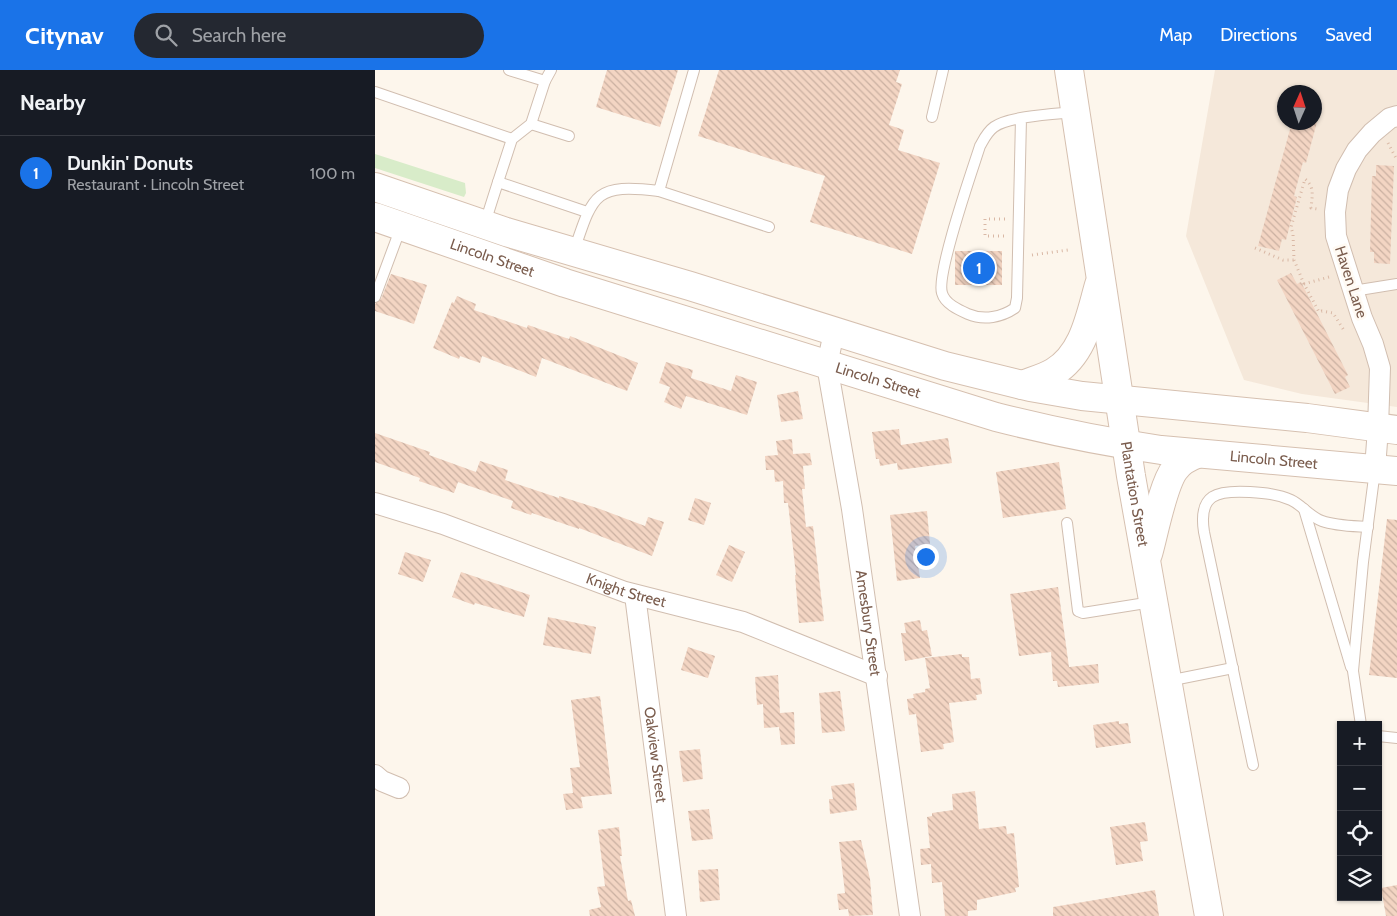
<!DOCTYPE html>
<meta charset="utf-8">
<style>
body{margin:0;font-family:Cabin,sans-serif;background:#242831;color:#f1f3f6}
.controls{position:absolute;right:15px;bottom:15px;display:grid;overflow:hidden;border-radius:0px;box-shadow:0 1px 4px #0004}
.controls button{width:45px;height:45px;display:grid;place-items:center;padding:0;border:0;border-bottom:1px solid #363941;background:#171b24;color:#f1f3f6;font:25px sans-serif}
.compass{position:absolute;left:902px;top:15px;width:45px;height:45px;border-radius:50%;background:#171b24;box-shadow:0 1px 4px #0004;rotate:3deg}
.you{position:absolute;left:550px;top:486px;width:18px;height:18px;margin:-12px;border:4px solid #fff;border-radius:50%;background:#1a73e8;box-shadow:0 0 0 8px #1a73e833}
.badge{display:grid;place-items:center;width:32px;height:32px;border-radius:50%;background:#1a73e8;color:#fff;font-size:16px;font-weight:700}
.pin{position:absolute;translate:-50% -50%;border:2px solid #fff;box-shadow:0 1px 5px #0006}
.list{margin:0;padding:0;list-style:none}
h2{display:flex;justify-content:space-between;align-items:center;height:65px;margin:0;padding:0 20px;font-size:21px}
h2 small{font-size:16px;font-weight:400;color:#9ea1a6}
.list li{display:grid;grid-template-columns:32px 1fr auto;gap:15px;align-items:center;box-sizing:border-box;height:75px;padding:0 20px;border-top:1px solid #363941}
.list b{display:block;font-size:19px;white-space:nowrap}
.list p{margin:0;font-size:16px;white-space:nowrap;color:#9ea1a6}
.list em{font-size:16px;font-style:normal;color:#9ea1a6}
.icon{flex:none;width:28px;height:28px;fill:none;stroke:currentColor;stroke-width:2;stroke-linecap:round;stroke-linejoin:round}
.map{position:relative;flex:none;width:1022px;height:846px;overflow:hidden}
header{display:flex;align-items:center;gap:30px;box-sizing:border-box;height:70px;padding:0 25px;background:#1a73e8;color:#fff}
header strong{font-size:24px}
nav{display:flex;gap:28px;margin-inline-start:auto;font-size:18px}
.search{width:350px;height:45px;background:#242831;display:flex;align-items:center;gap:12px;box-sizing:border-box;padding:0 18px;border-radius:28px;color:#9ea1a6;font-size:19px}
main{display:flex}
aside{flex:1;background:#171b24}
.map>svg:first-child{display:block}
.residential{fill:#f5e8da;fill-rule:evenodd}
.green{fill:#d8ecc9}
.building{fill:url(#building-back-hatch)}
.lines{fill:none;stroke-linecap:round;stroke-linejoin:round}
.lane-casing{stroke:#d1beb0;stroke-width:12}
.street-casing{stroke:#d1beb0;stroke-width:22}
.secondary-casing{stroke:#d6c0b0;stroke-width:30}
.path{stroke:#d9b8a5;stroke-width:3;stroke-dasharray:1 4;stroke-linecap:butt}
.lane{stroke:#fff;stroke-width:10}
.street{stroke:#fff;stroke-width:20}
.secondary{stroke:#fff;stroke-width:28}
.labels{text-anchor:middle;stroke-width:5;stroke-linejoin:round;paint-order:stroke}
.street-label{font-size:15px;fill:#7a5c4d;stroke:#fffaf3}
</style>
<header>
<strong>Citynav</strong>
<div class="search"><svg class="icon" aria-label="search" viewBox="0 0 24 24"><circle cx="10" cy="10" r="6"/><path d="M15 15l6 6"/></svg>Search here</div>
<nav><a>Map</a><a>Directions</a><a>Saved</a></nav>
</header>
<main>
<aside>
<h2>Nearby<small></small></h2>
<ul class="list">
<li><span class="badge">1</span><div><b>Dunkin' Donuts</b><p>Restaurant · Lincoln Street</p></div><em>100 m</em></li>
</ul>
</aside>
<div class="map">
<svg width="1022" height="846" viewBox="0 0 1022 846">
<defs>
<pattern id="building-back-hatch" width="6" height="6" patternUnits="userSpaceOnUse" patternTransform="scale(1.25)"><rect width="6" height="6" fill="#f3d5c3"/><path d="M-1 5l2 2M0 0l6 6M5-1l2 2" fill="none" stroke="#cab0a1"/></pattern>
</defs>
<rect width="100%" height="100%" fill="#fdf6ec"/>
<!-- residential -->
<path class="residential" d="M 840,0 L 1022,0 L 1022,337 L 927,324 L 869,310 L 811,166 ZM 909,22 L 939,22 L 939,52 L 909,52 Z"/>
<!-- green -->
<path class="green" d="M 0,84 L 90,113 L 91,123 L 89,127 L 0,98 Z"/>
<!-- building -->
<g class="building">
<path d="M 232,0 L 303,0 L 285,57 L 221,37 Z"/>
<path d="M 344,0 L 525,0 L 521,12 L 527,14 L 514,55 L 529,60 L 523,80 L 565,93 L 537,184 L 435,152 L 450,106 L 323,66 Z"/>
<path d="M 917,52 L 942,52 L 931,93 L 928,92 L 919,126 L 922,127 L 911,170 L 907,169 L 904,181 L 883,176 Z"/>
<path d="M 1001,95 L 1019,96 L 1015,194 L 999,193 L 999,182 L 995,182 L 997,106 L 1001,106 Z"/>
<rect x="580" y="181" width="47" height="34"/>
<path d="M 916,203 L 922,214 L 926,212 L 973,305 L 970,307 L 975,317 L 960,324 L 902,210 Z"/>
<path d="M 16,204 L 52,215 L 39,254 L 0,241 L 0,234 L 6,229 Z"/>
<path d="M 82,226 L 101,234 L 99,240 L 152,258 L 153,255 L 194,269 L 195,266 L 263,293 L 252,321 L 167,288 L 161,307 L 107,286 L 105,293 L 85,286 L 84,289 L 58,278 L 77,232 L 79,233 Z"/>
<path d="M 291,292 L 318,300 L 316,308 L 356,321 L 361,305 L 382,312 L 372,345 L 311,326 L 306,339 L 289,332 L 295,317 L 284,313 Z"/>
<path d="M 423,321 L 428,349 L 406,352 L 402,325 Z"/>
<path d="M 524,359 L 526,375 L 573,368 L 577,393 L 523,400 L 522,393 L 505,396 L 504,389 L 501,389 L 497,362 Z"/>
<path d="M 0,363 L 55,382 L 54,385 L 101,402 L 105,391 L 133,400 L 130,410 L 184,428 L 184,426 L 225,439 L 270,456 L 273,447 L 289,452 L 277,486 L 204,458 L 204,459 L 157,443 L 156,445 L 136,438 L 138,431 L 83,412 L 79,423 L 44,411 L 45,408 L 0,392 Z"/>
<path d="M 417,369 L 418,384 L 435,383 L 437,395 L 428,396 L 430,419 L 427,419 L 431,457 L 438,456 L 449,551 L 424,553 L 420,505 L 421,505 L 413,433 L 409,433 L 408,411 L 400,412 L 399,400 L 391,400 L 390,386 L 403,385 L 401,371 Z"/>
<path d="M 684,392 L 691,439 L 628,448 L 621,402 Z"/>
<path d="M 320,428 L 336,433 L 329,455 L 313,450 Z"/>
<path d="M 552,441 L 555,474 L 540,476 L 545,508 L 522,511 L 515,445 Z"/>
<path d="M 1012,449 L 1022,450 L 1022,608 L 994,605 Z"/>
<path d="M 354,475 L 370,482 L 357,512 L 341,505 Z"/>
<path d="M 30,482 L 56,490 L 48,512 L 23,504 Z"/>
<path d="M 86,502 L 155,525 L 149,547 L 100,533 L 99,535 L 77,527 Z"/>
<path d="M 683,517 L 694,597 L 723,594 L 724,613 L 683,617 L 682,611 L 678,611 L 676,582 L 644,586 L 635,524 Z"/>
<path d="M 173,547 L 221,557 L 216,584 L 168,575 Z"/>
<path d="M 545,550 L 547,561 L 552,560 L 557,586 L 530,591 L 526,563 L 531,563 L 529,553 Z"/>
<path d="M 313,577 L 340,586 L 333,608 L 306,600 Z"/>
<path d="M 587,584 L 587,587 L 594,587 L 596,609 L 605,608 L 607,624 L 601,625 L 602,630 L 574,633 L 579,672 L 568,674 L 569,679 L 546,682 L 541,644 L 534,645 L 532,629 L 539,628 L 538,624 L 550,622 L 550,619 L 555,618 L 550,588 Z"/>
<path d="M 403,605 L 405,643 L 419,642 L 420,674 L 406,675 L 404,657 L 389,658 L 388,634 L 382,635 L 380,607 Z"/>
<path d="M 465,621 L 470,661 L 447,663 L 444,623 Z"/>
<path d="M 225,626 L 237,724 L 206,727 L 208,738 L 191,740 L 188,724 L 198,723 L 195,698 L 205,697 L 196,630 Z"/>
<path d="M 744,651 L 744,654 L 753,653 L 756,673 L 721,678 L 718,655 Z"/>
<path d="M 325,679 L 328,709 L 308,712 L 304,681 Z"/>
<path d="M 479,713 L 482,740 L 455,744 L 454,729 L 458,729 L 456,716 Z"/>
<path d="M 600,721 L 604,759 L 631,756 L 632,764 L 639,763 L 644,817 L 640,818 L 641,822 L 602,830 L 602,840 L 593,841 L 593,846 L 570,846 L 567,812 L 557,813 L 556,794 L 546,795 L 545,779 L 555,778 L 552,747 L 557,746 L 557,743 L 578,740 L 577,724 Z"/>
<path d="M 334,739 L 338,769 L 317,771 L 313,741 Z"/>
<path d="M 770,752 L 773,771 L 765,772 L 768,791 L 741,795 L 735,757 Z"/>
<path d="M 244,757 L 247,786 L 245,786 L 253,831 L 256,830 L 260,846 L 215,846 L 214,840 L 226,837 L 222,817 L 230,816 L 223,760 Z"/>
<path d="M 486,770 L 495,809 L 498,845 L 474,846 L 473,839 L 464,840 L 462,824 L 470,823 L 464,772 Z"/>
<path d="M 343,799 L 345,830 L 325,832 L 323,800 Z"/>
<path d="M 1022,815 L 1022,846 L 1011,846 L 1006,818 Z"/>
<path d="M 780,820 L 784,846 L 678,846 L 678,837 Z"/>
</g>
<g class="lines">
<!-- lane casing -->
<g class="lane-casing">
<g id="lane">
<path d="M 134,0 L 170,11"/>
<path d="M 0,22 L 137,69"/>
<path d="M 557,47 L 568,0"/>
<path d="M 646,48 L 642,228 L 640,238 C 627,247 609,251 593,244 C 584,240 570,234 567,223 C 561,204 597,101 605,76 C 609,69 612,62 619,57 C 634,46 680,44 700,42"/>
<path d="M 156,54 L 194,66"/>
<path d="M 123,112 L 137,69 L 156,54 L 170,11 L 176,0"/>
<path d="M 284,121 L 394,157"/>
<path d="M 110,153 L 123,112 L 212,142"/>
<path d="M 199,181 C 218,124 220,113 284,121 L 319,0"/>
<path d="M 978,221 L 1022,214"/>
<path d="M 0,227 L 26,157"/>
<path d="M 929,439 L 976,597"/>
<path d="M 692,453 L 703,541 L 708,543 L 777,532"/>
<path d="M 793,611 L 858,598"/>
<path d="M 986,655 L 978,601 L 988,492 L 1000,400"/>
<path d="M 1003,666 L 1022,668"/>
<path d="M 878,695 L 829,462 C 823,424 842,420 875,422 C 889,423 903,424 916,430 C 927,435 935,447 947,451 C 961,456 978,456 993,457"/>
</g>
</g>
<!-- street casing -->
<g class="street-casing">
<g id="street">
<path id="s1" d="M 459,262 L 452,295 L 477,439 L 535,846"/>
<path d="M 1000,399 L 1003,358 L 1005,298 L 998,274 L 987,248 L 961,166 L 960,142 L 963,120 L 971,99 L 982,80 L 997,63 L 1015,48 L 1022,46"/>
<path id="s2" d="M 0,433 L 68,454 L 250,522 L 368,552 L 502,606"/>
<path id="s3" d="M 260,525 L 301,846"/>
<path d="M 0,705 L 7,711 L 24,718"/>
</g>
</g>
<!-- secondary casing -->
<g class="secondary-casing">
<g id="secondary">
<path id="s4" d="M 694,0 L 756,406 L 834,846"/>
<path d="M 0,117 L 131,162 L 315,216 L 570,296 L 655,317 L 707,326 L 932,348 L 1022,360"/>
<path id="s5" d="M 0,147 L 190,213 L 621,347 C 676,361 730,372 786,380 L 1022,401"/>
<path d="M 647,315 C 657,311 669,308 679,302 C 709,284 715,246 724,215"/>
<path d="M 773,484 C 779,463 788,414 800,399 C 805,392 814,387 822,384"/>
</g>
</g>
<!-- path -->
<g class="path">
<path d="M 1013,73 L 1022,90"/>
<path d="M 629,166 L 610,166 L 610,149 L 630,149"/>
<path d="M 880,178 L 908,190 L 919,190"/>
<path d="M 657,185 L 693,180"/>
<path d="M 954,207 L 929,214 L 944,242 L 947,241 L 958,243 L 970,262"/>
<path d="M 929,214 L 919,190 L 918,164 L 916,157 L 930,109 C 940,117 937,127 936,138 L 942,139"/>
</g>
<!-- lane -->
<use href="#lane" class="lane"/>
<!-- street -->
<use href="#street" class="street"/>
<!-- secondary -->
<use href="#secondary" class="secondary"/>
</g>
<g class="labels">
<!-- street labels -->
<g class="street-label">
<text dy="5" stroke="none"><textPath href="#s5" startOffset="124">Lincoln Street</textPath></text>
<text transform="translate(976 212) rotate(72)" y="5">Haven Lane</text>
<text dy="5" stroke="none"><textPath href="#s5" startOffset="529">Lincoln Street</textPath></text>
<text dy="5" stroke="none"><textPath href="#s5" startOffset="934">Lincoln Street</textPath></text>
<text dy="5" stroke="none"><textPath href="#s4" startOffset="429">Plantation Street</textPath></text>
<text dy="5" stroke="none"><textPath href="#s2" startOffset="266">Knight Street</textPath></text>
<text dy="5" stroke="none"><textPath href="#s1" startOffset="295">Amesbury Street</textPath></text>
<text dy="5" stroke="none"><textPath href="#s3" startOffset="161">Oakview Street</textPath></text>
</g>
</g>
</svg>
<div class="controls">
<button>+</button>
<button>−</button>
<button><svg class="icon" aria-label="locate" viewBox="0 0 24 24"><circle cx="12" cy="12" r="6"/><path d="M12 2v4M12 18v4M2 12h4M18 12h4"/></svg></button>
<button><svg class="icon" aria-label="layers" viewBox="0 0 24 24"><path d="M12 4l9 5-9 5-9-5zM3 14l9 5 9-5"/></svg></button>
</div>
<svg class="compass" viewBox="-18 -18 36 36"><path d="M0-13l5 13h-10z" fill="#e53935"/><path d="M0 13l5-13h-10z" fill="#9ea1a6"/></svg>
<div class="you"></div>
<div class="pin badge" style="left:604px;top:198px">1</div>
</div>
</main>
